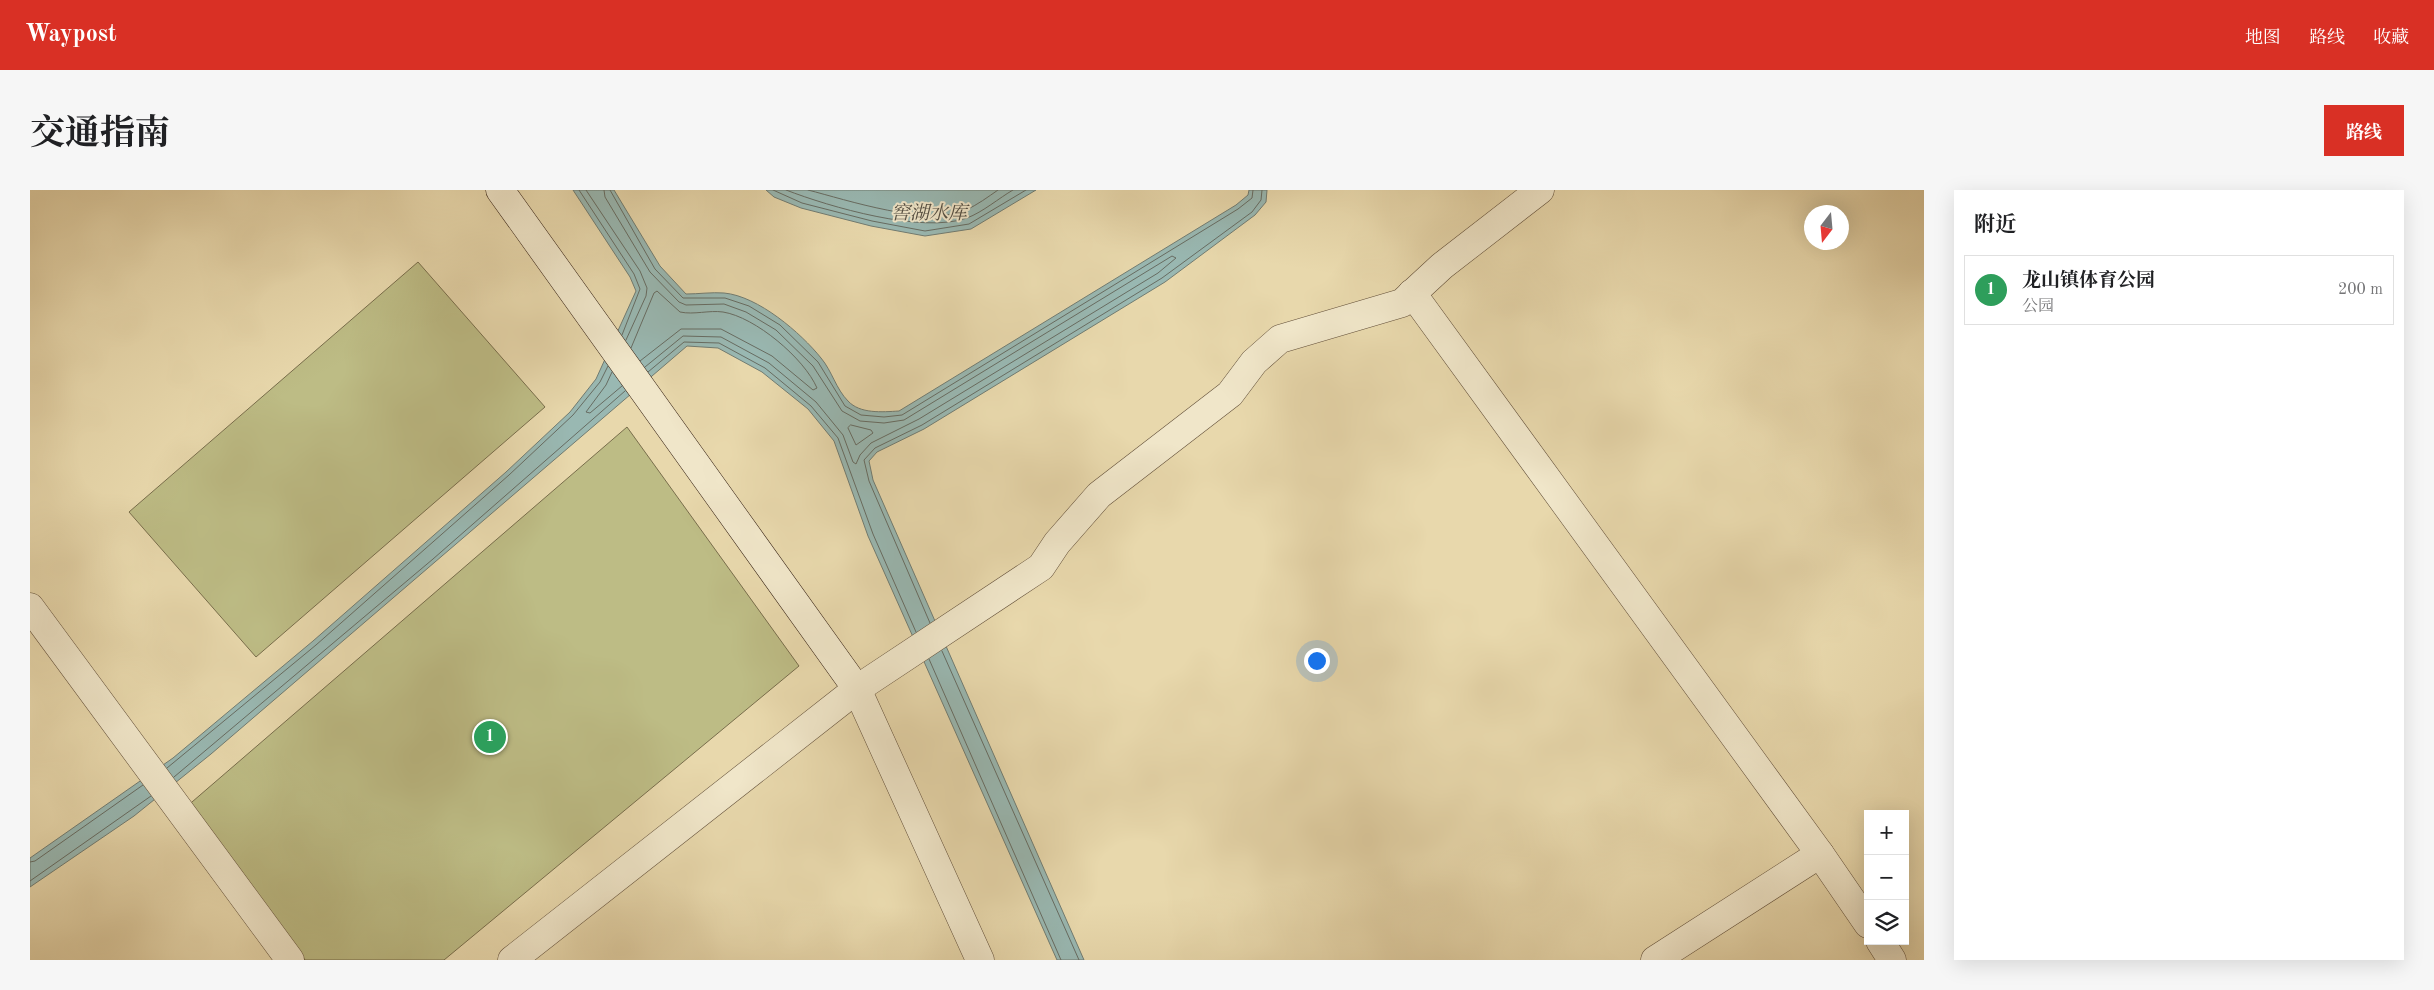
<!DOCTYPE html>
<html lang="zh">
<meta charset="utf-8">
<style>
body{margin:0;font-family:"Old Standard TT","Noto Serif SC",serif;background:#f6f6f6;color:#202124}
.controls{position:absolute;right:15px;bottom:15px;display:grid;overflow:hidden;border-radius:0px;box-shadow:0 5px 20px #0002}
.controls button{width:45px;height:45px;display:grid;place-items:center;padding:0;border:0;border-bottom:1px solid #e0e0e0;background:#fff;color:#202124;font:25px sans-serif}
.compass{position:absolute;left:1774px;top:15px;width:45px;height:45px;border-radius:50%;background:#fff;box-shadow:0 5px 20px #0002;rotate:196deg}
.you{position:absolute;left:1286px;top:470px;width:18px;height:18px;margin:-12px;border:4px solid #fff;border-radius:50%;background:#1a73e8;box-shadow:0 0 0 8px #1a73e833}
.badge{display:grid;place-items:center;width:32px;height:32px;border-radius:50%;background:#d93025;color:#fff;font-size:16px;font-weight:700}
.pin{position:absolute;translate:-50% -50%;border:2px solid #fff;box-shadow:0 1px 5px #0006}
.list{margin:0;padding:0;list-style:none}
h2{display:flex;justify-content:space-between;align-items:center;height:65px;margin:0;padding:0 20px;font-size:21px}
h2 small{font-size:16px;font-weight:400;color:#757577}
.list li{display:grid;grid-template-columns:32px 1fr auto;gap:15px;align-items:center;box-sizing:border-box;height:70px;margin:0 10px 10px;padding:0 10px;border:1px solid #e0e0e0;border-radius:0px}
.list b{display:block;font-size:19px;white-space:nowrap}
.list p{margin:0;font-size:16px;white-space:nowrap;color:#757577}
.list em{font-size:16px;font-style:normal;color:#757577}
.icon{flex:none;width:28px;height:28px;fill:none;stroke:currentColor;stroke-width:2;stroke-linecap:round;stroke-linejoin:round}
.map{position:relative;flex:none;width:1894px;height:770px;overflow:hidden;border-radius:0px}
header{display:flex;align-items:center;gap:30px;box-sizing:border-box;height:70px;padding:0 25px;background:#d93025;color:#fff}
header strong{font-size:24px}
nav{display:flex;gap:28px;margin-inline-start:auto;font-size:18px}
.intro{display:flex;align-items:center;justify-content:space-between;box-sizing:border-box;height:120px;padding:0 30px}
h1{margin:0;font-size:35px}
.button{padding:12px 22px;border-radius:0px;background:#d93025;color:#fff;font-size:18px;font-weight:700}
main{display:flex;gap:30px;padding:0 30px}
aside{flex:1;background:#fff;border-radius:0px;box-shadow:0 5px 20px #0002}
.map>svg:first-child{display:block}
.green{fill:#bdbc85;stroke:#796e4c}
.water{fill:#99b8b2;stroke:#717c72}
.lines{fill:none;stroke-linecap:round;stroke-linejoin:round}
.shore{stroke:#676c62;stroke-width:1}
.minor-casing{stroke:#624f39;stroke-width:29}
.tertiary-casing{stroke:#624f39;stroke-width:29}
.secondary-casing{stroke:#352113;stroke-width:29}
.minor{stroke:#f0e6c9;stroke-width:28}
.tertiary{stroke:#f0e6c9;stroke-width:28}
.secondary{stroke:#f0e6c9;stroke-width:28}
.labels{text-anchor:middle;stroke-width:4;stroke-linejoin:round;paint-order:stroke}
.water-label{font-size:19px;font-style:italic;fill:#534e43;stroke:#f0e6c9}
</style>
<header>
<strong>Waypost</strong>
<nav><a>地图</a><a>路线</a><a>收藏</a></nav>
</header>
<div class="intro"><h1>交通指南</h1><a class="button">路线</a></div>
<main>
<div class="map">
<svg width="1894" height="770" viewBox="0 0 1894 770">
<rect width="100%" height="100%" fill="#e8d8ac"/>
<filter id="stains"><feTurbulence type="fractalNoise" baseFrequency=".004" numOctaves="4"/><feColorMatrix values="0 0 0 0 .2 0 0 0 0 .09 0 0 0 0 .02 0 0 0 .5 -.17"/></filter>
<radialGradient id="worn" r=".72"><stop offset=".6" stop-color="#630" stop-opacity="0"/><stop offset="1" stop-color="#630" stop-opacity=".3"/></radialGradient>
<!-- green -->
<g class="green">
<path d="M 388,72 L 515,217 L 226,467 L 99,322 Z"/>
<path d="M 597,237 L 769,476 L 414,770 L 275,770 L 155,618 Z"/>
</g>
<!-- water -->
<g class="water">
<path d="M 543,0 L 584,0 L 630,76 L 656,104 C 668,104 682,102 694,103 C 728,106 771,143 791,168 C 802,181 806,199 818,211 C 830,224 852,222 869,221 L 1206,15 L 1218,5 L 1219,0 L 1237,0 L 1236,12 L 1225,25 L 1135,92 L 894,239 L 847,262 L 839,271 L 843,290 L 1054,770 L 1027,770 L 838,346 L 804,251 L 778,219 L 732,182 L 688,158 L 657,156 L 181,564 L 104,626 L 0,697 L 0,668 L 143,568 L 283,451 L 476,282 L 540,222 L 566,189 L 606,101 L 600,87 Z"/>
<path d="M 736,0 L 1006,0 L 941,39 L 895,46 L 841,36 L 771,18 L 744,7 Z"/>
</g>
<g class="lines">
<!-- shore -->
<g class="shore">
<path d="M 549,0 L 604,84 L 610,99 L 592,145"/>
<path d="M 556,0 L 610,81 L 617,98 L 616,106 L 596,150"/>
<path d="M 574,0 L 575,7 L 620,82 L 649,112 L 656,115 L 694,114 L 716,122 L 746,140 L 783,176 L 812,221 L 830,231 L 854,233 L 874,230 L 1142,66 L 1146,68 L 1128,83 L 889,229 L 841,253 L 830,265 L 826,274 L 823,272 L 813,245 L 786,212 L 739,173 L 691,147 L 653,146 L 615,177"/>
<path d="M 580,0 L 625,79 L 653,108 L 695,108 L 719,116 L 750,135 L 788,172 L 815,216 L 831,225 L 854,227 L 872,225 L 1208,19 L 1222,8 L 1223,0"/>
<path d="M 743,0 L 772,13 L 842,31 L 895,41 L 939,34 L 996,0"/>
<path d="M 756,0 C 800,17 892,44 937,28 C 953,22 969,8 983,0"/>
<path d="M 778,0 C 817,10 898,37 936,20 C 947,15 958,7 968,0"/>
<path d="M 601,158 L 624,103 L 627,101 L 650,122 C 664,125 679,120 693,122 C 725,127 774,168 787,198 L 783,200 L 742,166 L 691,139 L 651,139 L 610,171"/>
<path d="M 582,182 L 576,195 L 556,222 L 560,223 L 592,196"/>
<path d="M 618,182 L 654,152 L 689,153 L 735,178 L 781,216 L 808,248 L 843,344 L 886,442"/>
<path d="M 821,235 L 841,240 L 843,243 L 826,255 L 818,238 Z"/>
<path d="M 900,433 L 839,291 L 834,270 L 845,258 L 892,235 L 1132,88 L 1222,22 L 1231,10 L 1232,0"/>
<path d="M 912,461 L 1049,770"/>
<path d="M 899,469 L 1031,770"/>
<path d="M 137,578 L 286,455 L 479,285 L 543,225 L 570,192 L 578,176"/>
<path d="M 144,587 L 403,369 L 595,201"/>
<path d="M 0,672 L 5,671 L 113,595"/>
<path d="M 0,691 L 121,606"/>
</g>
<!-- minor casing -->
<g class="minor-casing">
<g id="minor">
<path d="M 1382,103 L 1790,664 L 1838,734"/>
<path d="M 0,417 L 260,770"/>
<path d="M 827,499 L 950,770"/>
<path d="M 1850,751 L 1862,770"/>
<path d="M 1625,770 L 1790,664"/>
</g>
</g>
<!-- tertiary casing -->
<g class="tertiary-casing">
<path id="tertiary" d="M 482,770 L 827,499 L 1011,377 L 1027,353 L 1069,305 L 1200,204 L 1224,172 L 1250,149 L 1372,113 L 1412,76 L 1510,0"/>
</g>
<!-- secondary casing -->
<g class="secondary-casing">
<path id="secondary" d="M 470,0 L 827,499"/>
</g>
<!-- minor -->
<use href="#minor" class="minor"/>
<!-- tertiary -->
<use href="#tertiary" class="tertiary"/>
<!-- secondary -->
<use href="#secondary" class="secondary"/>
</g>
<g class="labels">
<!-- water labels -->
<g class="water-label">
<text x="899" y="29">窖湖水库</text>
</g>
</g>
<rect width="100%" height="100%" filter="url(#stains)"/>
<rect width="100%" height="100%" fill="url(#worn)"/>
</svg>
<div class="controls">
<button>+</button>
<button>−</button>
<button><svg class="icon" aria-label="layers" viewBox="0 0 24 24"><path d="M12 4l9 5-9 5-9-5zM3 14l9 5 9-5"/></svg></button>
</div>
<svg class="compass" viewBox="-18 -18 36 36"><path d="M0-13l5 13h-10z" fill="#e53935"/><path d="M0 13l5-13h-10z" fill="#757577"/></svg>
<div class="you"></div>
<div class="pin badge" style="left:460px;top:547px;background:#2e9e5b">1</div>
</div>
<aside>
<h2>附近<small></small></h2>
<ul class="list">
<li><span class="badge" style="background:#2e9e5b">1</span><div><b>龙山镇体育公园</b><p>公园</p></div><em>200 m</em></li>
</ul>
</aside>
</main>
